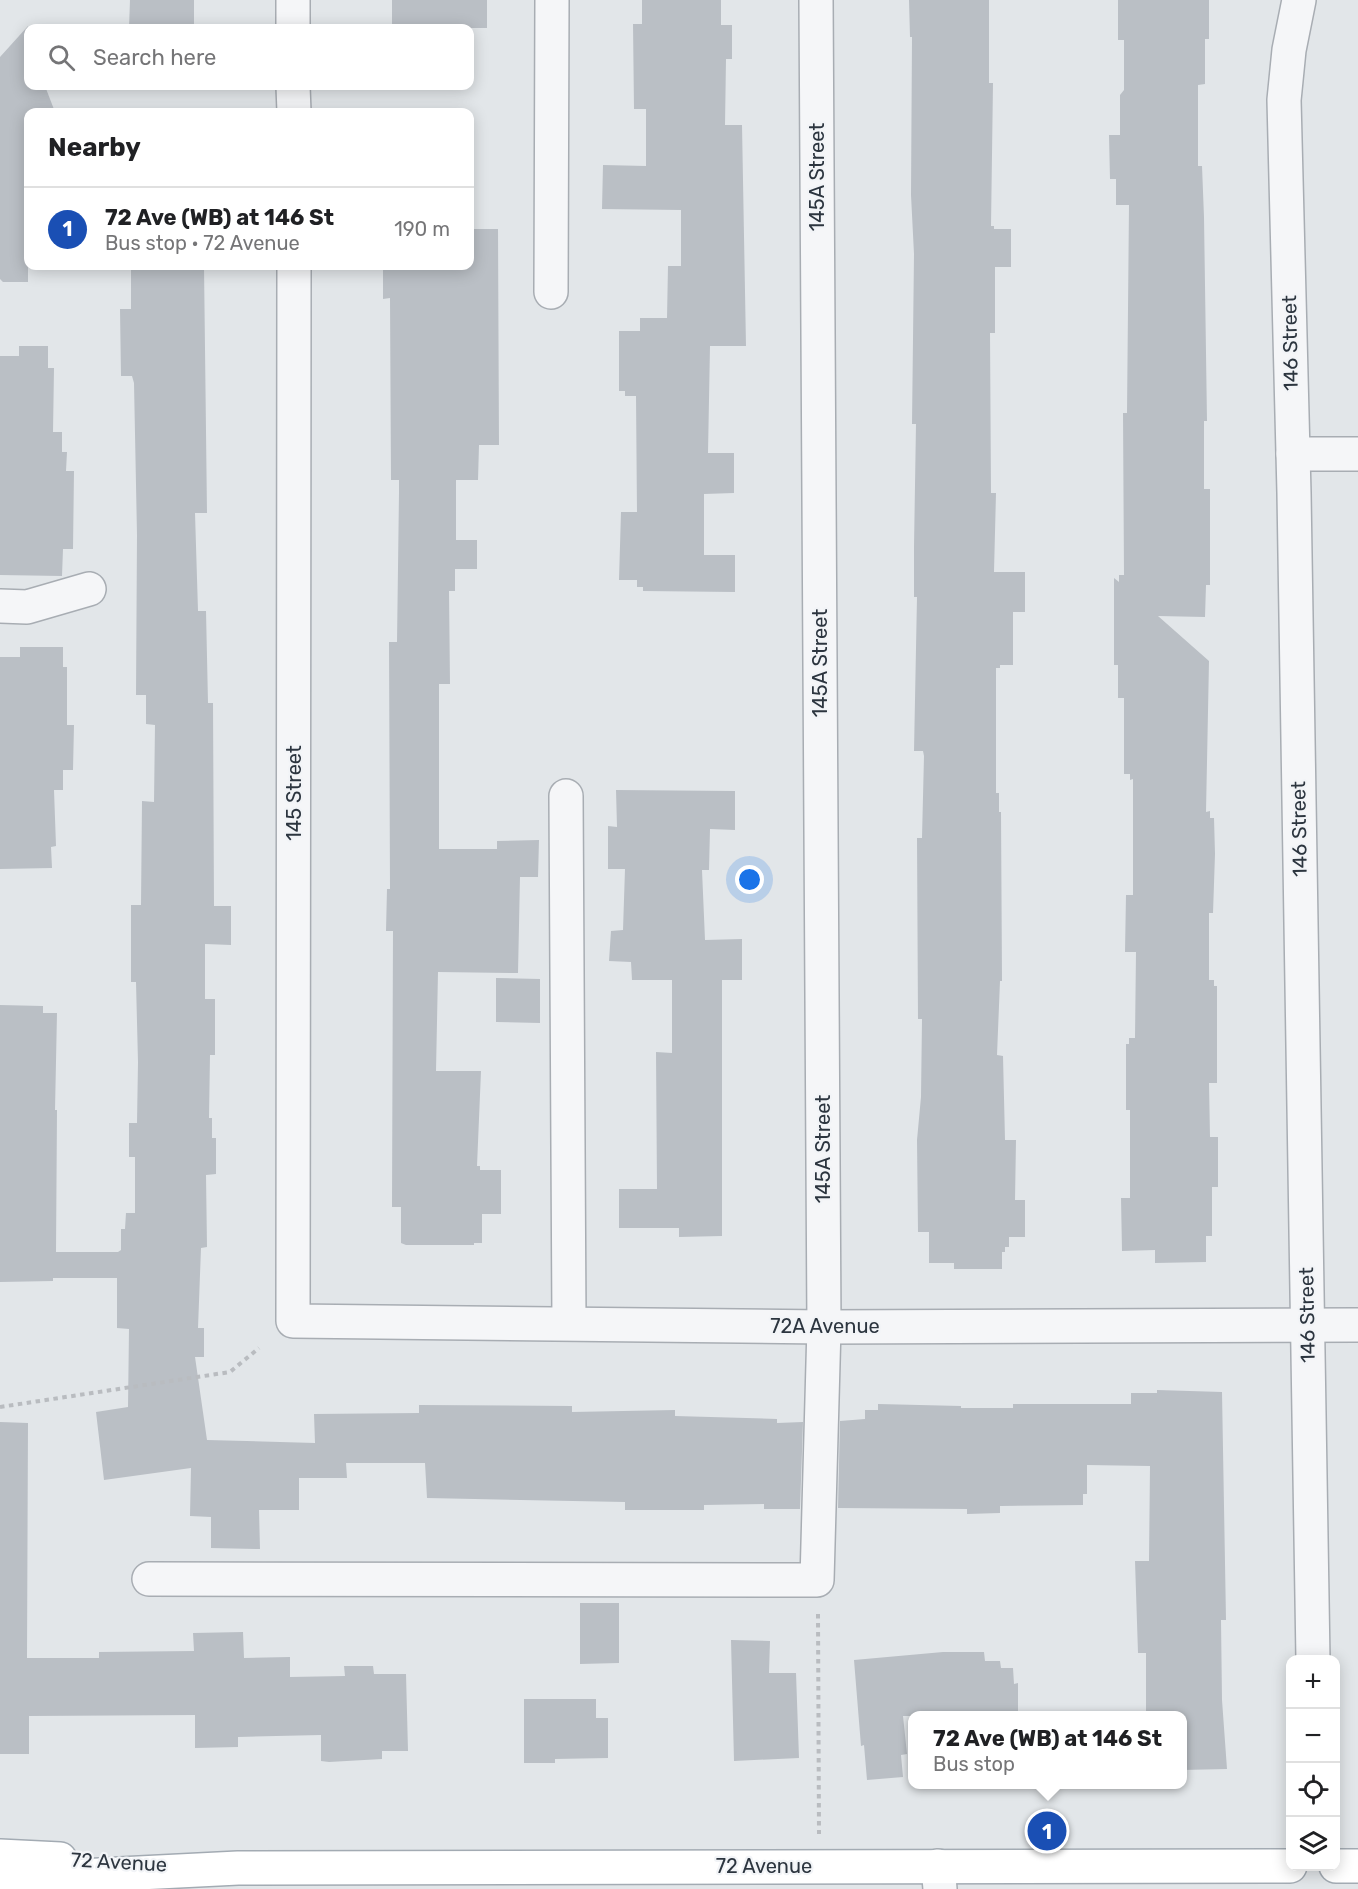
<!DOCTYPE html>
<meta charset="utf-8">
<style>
body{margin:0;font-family:Rubik,sans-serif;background:#f2f2f2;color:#202124}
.controls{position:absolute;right:18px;bottom:18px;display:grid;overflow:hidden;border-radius:12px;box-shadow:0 3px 15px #0003}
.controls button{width:54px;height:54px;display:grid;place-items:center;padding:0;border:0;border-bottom:2px solid #e0e0e0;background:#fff;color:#202124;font:30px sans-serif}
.you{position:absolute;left:750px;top:880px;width:21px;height:21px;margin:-15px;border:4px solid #fff;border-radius:50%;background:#1a73e8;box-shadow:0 0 0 9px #1a73e833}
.badge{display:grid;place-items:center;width:39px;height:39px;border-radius:50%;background:#111827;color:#fff;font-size:20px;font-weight:700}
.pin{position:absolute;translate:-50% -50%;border:3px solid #fff;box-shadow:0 2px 6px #0006}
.popup{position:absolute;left:908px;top:1711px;width:279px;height:78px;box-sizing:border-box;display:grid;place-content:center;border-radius:12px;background:#fff;filter:drop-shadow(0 2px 4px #0005);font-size:20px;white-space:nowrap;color:#757577}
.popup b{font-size:22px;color:#202124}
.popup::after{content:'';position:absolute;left:50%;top:100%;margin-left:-12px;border:12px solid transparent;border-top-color:#fff}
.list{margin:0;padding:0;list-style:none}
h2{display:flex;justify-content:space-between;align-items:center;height:78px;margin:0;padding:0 24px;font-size:26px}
h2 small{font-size:20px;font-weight:400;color:#757577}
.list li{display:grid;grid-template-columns:39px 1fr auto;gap:18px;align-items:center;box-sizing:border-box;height:84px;padding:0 24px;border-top:2px solid #e0e0e0}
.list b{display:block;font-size:22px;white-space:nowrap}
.list p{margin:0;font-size:20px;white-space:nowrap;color:#757577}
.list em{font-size:20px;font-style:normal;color:#757577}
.icon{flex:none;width:33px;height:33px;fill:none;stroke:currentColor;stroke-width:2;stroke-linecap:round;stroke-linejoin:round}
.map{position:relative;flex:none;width:1358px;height:1889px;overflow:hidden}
.search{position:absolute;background:#fff;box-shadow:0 3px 15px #0003;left:24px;top:24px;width:450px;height:66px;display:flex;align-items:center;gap:15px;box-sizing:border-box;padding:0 21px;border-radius:12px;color:#757577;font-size:22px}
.panel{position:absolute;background:#fff;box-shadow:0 3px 15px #0003;left:24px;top:108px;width:450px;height:162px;border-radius:12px}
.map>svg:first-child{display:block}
.building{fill:#babfc5}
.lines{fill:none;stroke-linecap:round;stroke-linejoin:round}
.minor-casing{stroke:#a8adb3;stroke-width:36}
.major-casing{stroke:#a3abb3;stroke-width:36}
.path{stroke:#b9bcc0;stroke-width:4;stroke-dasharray:4.5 4.5;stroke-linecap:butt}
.minor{stroke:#f5f6f8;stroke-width:33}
.major{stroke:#fff;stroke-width:33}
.labels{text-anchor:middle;stroke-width:4.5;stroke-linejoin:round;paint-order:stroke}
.street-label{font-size:20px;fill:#2c353f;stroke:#f2f4f7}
</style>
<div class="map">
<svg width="1358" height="1889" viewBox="0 0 1358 1889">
<rect width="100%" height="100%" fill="#e2e6e9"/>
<!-- building -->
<g class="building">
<path d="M 130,0 L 194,0 L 194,28 L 129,28 Z"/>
<rect x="392" y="0" width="95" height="28"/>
<path d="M 642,0 L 721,0 L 721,25 L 732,25 L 732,59 L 726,59 L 725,125 L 742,125 L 746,346 L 710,346 L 708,453 L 734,453 L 734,493 L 704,494 L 704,555 L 735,555 L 735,592 L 643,591 L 643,587 L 637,587 L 637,580 L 619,580 L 621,512 L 637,512 L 636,396 L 625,396 L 625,391 L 619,391 L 619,331 L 640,331 L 640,318 L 667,318 L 668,266 L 681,266 L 681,210 L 602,209 L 603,165 L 646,166 L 646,109 L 634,109 L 633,24 L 642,24 Z"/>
<path d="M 909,0 L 989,0 L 989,83 L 993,83 L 991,226 L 994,226 L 994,229 L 1011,229 L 1011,267 L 995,267 L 995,333 L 990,333 L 991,493 L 996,493 L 994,572 L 1025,572 L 1025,612 L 1013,612 L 1013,665 L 1000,665 L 1000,668 L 996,668 L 996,793 L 999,793 L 999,812 L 1001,812 L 1002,981 L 1000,981 L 997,1055 L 1003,1056 L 1005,1140 L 1016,1140 L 1015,1200 L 1025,1200 L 1025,1237 L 1009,1237 L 1009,1247 L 1005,1247 L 1005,1252 L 1002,1252 L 1002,1269 L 954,1269 L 954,1263 L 929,1263 L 929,1232 L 918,1232 L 917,1140 L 921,1097 L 922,1019 L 918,1019 L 917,838 L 922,838 L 924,756 L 923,751 L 914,751 L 917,597 L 914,597 L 914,547 L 916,424 L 912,424 L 914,254 L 911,195 L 912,37 L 910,37 Z"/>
<path d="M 1118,0 L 1209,0 L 1209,39 L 1205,39 L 1205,84 L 1198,85 L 1198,166 L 1202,166 L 1204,217 L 1207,421 L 1204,421 L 1204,489 L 1210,489 L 1210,585 L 1206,585 L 1205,617 L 1158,616 L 1209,661 L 1206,812 L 1210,811 L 1210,818 L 1214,818 L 1215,854 L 1213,913 L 1209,913 L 1209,980 L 1214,980 L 1214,986 L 1217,986 L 1217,1083 L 1209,1083 L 1210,1137 L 1218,1137 L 1218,1187 L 1212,1187 L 1212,1236 L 1206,1236 L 1206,1262 L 1155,1263 L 1155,1250 L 1122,1251 L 1121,1198 L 1130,1198 L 1130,1110 L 1126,1110 L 1126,1044 L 1129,1044 L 1129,1038 L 1135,1038 L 1136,952 L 1125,952 L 1126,895 L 1133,895 L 1133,779 L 1130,780 L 1130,774 L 1124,774 L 1124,698 L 1118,698 L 1118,665 L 1114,665 L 1114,578 L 1119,582 L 1119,575 L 1124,575 L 1123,413 L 1127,413 L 1129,205 L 1116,205 L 1116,179 L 1110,179 L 1109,135 L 1120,135 L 1120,95 L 1124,90 L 1124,40 L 1118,40 Z"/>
<path d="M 28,26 L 28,86 L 45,86 L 55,112 L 28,112 L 28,282 L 3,282 L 0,279 L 0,57 Z"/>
<path d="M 470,229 L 498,229 L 499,445 L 479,445 L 478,480 L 456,480 L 456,540 L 477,540 L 477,569 L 455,569 L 455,591 L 449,591 L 450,684 L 439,684 L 439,849 L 497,849 L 497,841 L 539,840 L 538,877 L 520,877 L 518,973 L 438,972 L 436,1071 L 481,1071 L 477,1166 L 480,1166 L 480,1170 L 501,1170 L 501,1214 L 482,1214 L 482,1243 L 474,1243 L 474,1245 L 406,1245 L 401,1243 L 401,1207 L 392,1207 L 393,931 L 386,931 L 387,889 L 390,889 L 389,642 L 397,642 L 399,493 L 399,480 L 391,480 L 390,298 L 383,299 L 383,266 L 470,266 Z"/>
<path d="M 131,266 L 204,266 L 207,513 L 195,513 L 198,611 L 206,611 L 208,703 L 213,703 L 214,906 L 231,906 L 231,945 L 205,944 L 205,999 L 215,999 L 215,1055 L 210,1055 L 209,1118 L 212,1118 L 212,1138 L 216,1138 L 216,1174 L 206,1175 L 207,1247 L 201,1248 L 198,1328 L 204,1328 L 204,1357 L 195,1357 L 207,1440 L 315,1443 L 314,1414 L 419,1413 L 419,1405 L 572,1406 L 572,1412 L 675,1410 L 675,1416 L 777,1419 L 777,1423 L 803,1422 L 800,1509 L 764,1509 L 764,1504 L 704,1505 L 704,1510 L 625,1510 L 625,1502 L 427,1498 L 425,1463 L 346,1463 L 347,1478 L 299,1478 L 299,1510 L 259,1510 L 260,1549 L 211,1548 L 211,1517 L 190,1516 L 191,1468 L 104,1480 L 96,1412 L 128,1407 L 129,1329 L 117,1328 L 117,1278 L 53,1278 L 53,1281 L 0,1282 L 0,1005 L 43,1006 L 43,1013 L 57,1013 L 55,1110 L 57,1110 L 56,1252 L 118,1252 L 121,1250 L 121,1229 L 125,1229 L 126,1213 L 135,1213 L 135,1157 L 129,1157 L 129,1123 L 137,1123 L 138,1062 L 136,982 L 131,982 L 131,905 L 141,905 L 142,801 L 154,802 L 155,725 L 146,724 L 146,695 L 136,695 L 137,535 L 134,383 L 132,376 L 121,376 L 120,309 L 131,309 Z"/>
<path d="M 19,346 L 48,346 L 48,368 L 54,368 L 53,432 L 62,432 L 62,452 L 67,452 L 66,471 L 74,471 L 73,549 L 63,549 L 62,576 L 0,575 L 0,356 L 19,356 Z"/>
<path d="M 20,647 L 63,647 L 63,667 L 67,667 L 67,725 L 74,725 L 73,770 L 63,770 L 63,790 L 54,790 L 56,846 L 51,847 L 52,868 L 0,869 L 0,657 L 20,657 Z"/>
<path d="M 616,790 L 735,791 L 735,830 L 710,829 L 709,870 L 702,870 L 705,940 L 742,939 L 742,980 L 722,980 L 722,1236 L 679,1237 L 679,1228 L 619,1228 L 619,1189 L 657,1189 L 656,1052 L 672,1053 L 672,980 L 632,980 L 631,962 L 609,961 L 611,931 L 623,930 L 625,869 L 608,869 L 608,826 L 617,827 Z"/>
<path d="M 496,978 L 540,979 L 540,1023 L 496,1022 Z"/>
<path d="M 1157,1390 L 1222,1392 L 1226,1620 L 1221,1620 L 1222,1700 L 1227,1769 L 1182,1770 L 1182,1716 L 1146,1716 L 1146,1653 L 1138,1653 L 1135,1561 L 1149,1561 L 1150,1466 L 1087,1465 L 1087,1494 L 1083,1494 L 1083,1505 L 1000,1506 L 1000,1513 L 967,1514 L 967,1509 L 838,1508 L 840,1421 L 865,1419 L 865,1410 L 878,1410 L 878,1404 L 961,1406 L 961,1408 L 1013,1408 L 1013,1404 L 1131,1404 L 1131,1393 L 1157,1393 Z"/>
<path d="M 0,1422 L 28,1423 L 27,1658 L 99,1658 L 99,1652 L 194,1651 L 193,1633 L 243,1632 L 244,1658 L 290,1657 L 290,1677 L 345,1676 L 344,1666 L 373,1666 L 374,1674 L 406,1674 L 408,1751 L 382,1751 L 382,1759 L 329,1762 L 321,1761 L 321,1735 L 238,1737 L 238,1747 L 195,1748 L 195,1715 L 29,1716 L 29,1754 L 0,1754 Z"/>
<path d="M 580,1603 L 619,1603 L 619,1663 L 580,1664 Z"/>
<path d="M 731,1640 L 770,1641 L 769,1673 L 796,1673 L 799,1758 L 734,1761 Z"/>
<path d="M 943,1652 L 984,1652 L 985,1661 L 1000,1661 L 1001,1668 L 1013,1668 L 1014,1684 L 1018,1683 L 1018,1716 L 903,1716 L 907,1754 L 901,1755 L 903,1777 L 867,1780 L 864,1745 L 861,1746 L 854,1660 Z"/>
<path d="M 524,1699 L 596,1699 L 596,1718 L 608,1718 L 608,1758 L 555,1759 L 555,1763 L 524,1763 Z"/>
</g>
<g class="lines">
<!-- minor casing -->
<g class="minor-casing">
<g id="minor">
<path d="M 293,0 L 293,28"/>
<path d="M 1299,0 L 1289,50 L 1284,100 L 1294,493 L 1313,1660"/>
<path d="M 293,86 L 294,112"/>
<path d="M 294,266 L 293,1321 L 824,1327 L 1358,1325"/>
<path d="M 551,292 L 552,0"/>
<path d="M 1293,454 L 1358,454"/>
<path d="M 0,606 L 27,607 L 89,589"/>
<path d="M 566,796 L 569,1323"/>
<path d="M 149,1579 L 817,1580 L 824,1327 L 816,0"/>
<path d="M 938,1866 L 940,1889"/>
</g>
</g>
<!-- major casing -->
<g class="major-casing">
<g id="major">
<path d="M 0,1856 L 60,1859"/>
<path d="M 1336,1866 L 1358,1866"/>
<path d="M 0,1880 L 238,1868 L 1290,1866"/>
</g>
</g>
<!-- path -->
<g class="path">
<path d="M 0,1407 L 230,1372 L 259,1348"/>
<path d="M 818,1614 L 819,1834"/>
</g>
<!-- minor -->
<use href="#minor" class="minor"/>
<!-- major -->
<use href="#major" class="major"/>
</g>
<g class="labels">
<!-- street labels -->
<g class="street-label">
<text transform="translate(817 177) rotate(-90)" y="7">145A Street</text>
<text transform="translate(1290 343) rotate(-91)" y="7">146 Street</text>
<text transform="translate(820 663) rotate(-90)" y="7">145A Street</text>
<text transform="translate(294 793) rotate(-90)" y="7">145 Street</text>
<text transform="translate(1299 829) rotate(-91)" y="7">146 Street</text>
<text transform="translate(823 1149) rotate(-90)" y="7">145A Street</text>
<text transform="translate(1307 1315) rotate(-91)" y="7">146 Street</text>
<text x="825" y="1333">72A Avenue</text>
<text transform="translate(119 1862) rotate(3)" y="7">72 Avenue</text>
<text x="764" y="1873">72 Avenue</text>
</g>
</g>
</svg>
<div class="controls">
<button>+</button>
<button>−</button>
<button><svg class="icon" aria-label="locate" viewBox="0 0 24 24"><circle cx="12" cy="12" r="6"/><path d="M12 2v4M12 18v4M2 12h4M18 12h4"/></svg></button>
<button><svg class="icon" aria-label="layers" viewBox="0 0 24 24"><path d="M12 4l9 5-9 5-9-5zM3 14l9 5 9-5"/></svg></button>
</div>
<div class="you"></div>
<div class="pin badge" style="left:1047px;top:1831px;background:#1a4fb4">1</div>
<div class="popup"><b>72 Ave (WB) at 146 St</b>Bus stop</div>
<div class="search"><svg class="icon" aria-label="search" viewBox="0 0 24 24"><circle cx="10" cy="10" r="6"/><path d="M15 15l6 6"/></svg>Search here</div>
<section class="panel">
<h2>Nearby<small></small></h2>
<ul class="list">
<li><span class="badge" style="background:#1a4fb4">1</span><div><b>72 Ave (WB) at 146 St</b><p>Bus stop · 72 Avenue</p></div><em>190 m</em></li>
</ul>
</section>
</div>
